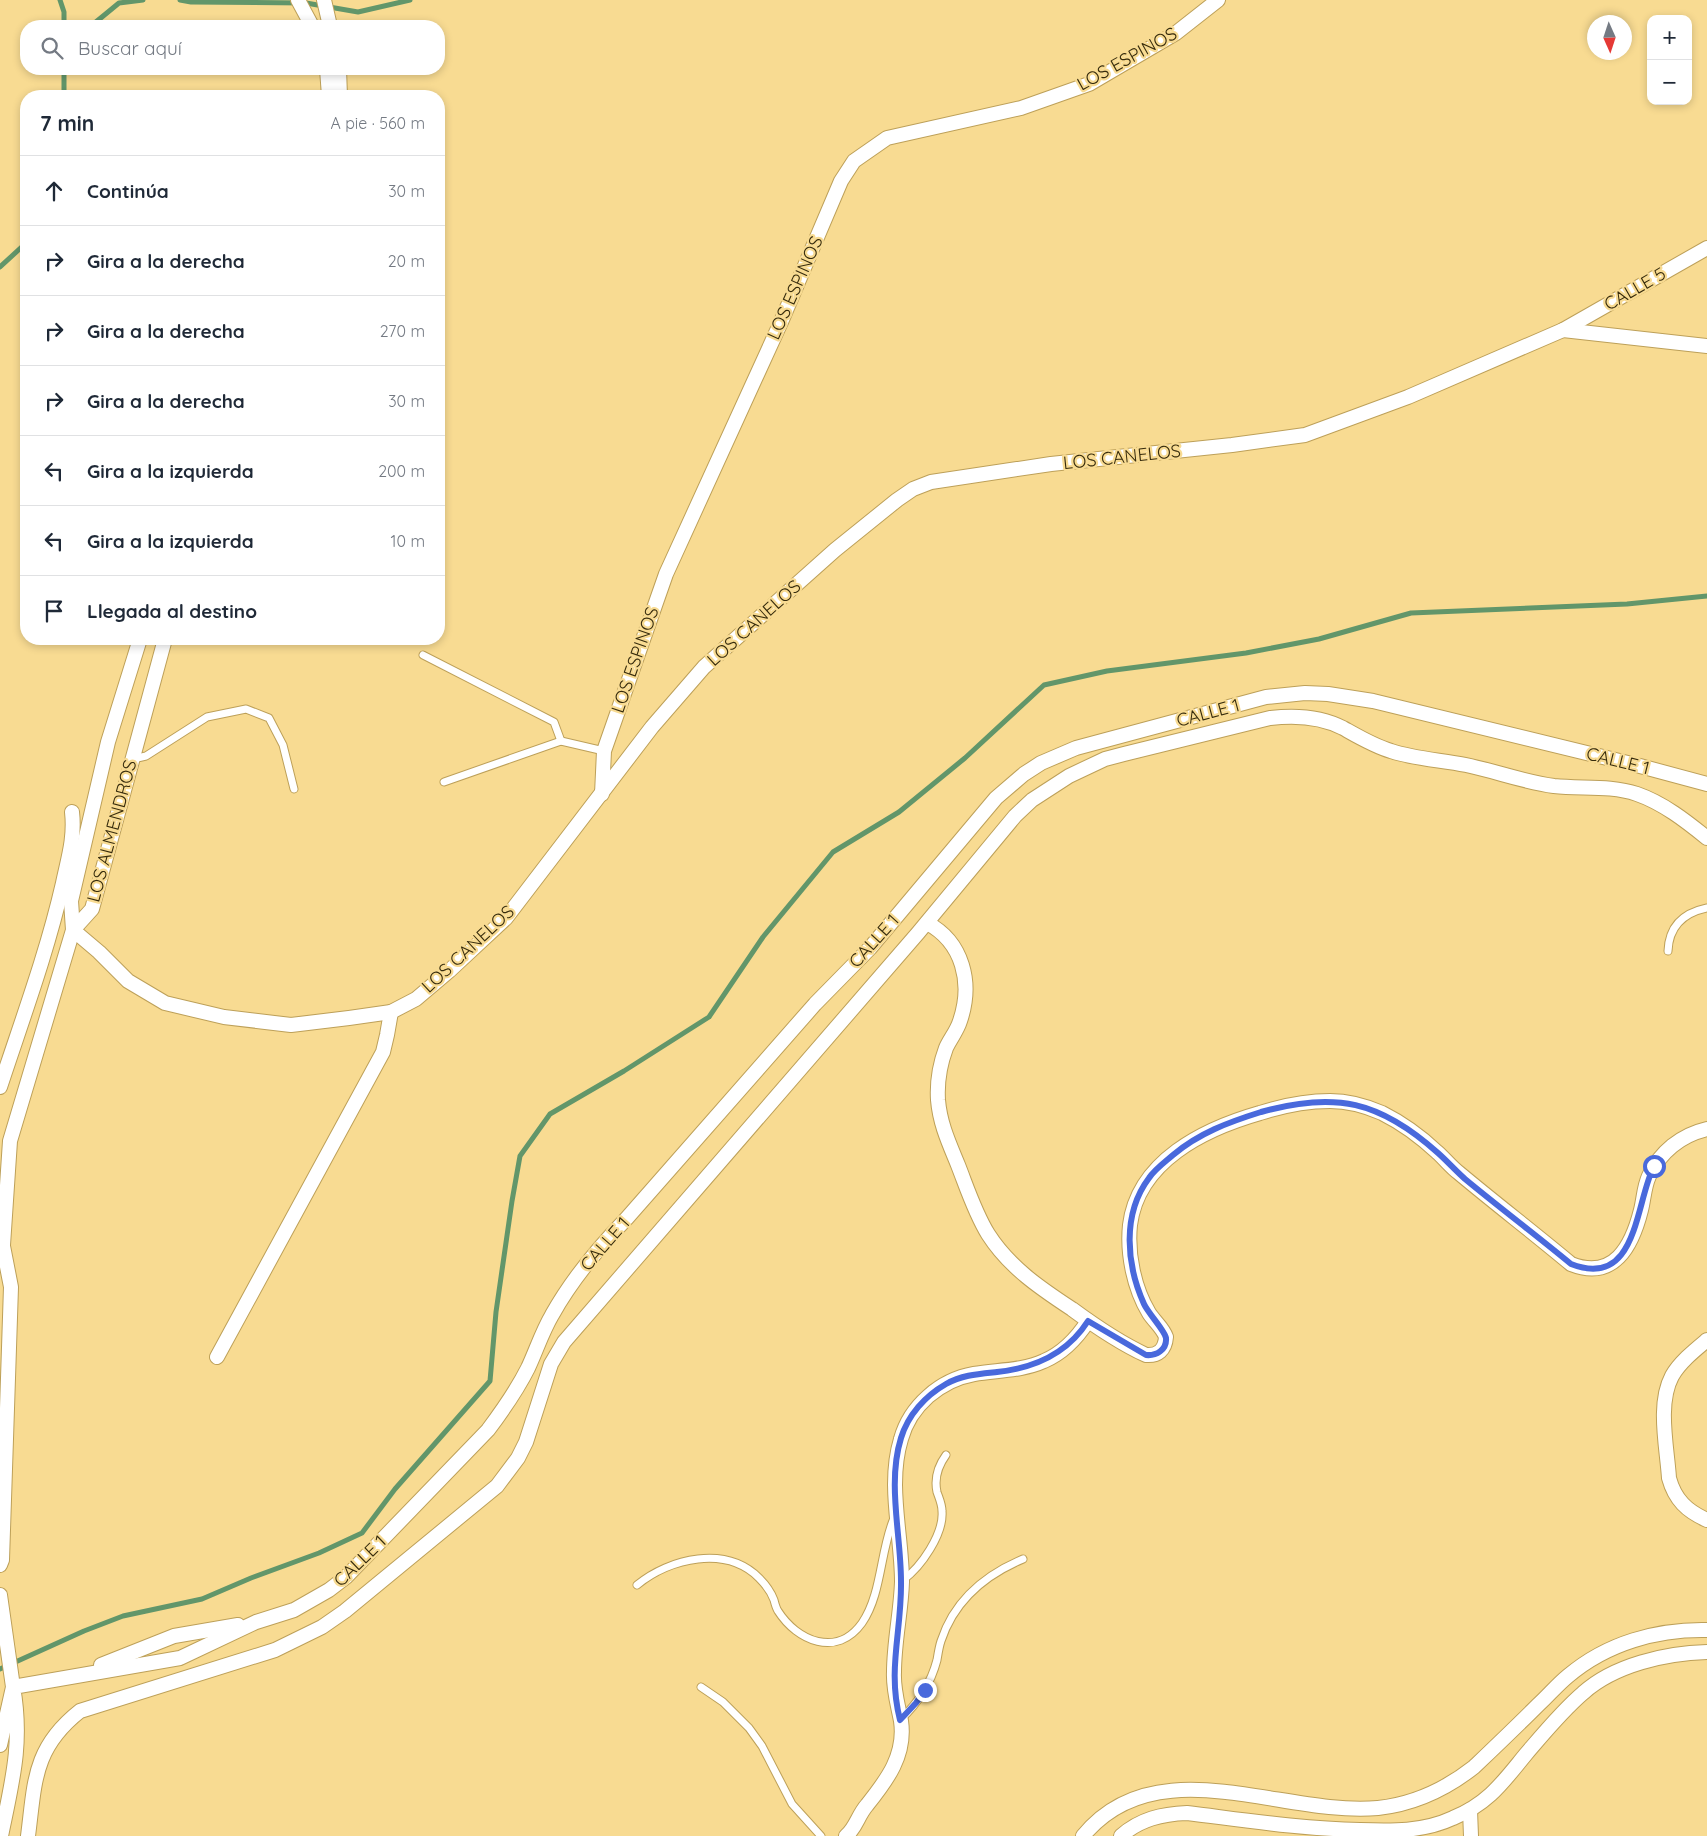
<!DOCTYPE html>
<html lang="es">
<meta charset="utf-8">
<style>
body{margin:0;font-family:Quicksand,sans-serif;background:#f2f2f3;color:#1f2937}
.controls{position:absolute;right:15px;top:15px;display:grid;overflow:hidden;border-radius:10px;box-shadow:0 2px 8px #0003}
.controls button{width:45px;height:45px;display:grid;place-items:center;padding:0;border:0;border-bottom:1px solid #e0e1e3;background:#fff;color:#1f2937;font:25px sans-serif}
.compass{position:absolute;left:1587px;top:15px;width:45px;height:45px;border-radius:50%;background:#fff;box-shadow:0 2px 8px #0003;rotate:177deg}
.stop{position:absolute;width:15px;height:15px;margin:-11px;border:4px solid #4969dc;border-radius:50%;background:#fff}
.stop.end{background:#4969dc;border-color:#fff;box-shadow:0 1px 5px #0008}
.list{margin:0;padding:0;list-style:none}
h2{display:flex;justify-content:space-between;align-items:center;height:65px;margin:0;padding:0 20px;font-size:21px}
h2 small{font-size:16px;font-weight:400;color:#747a83}
.list li{display:grid;grid-template-columns:32px 1fr auto;gap:15px;align-items:center;box-sizing:border-box;height:70px;padding:0 20px;border-top:1px solid #e0e1e3}
.list b{display:block;font-size:19px;white-space:nowrap}
.list em{font-size:16px;font-style:normal;color:#747a83}
.icon{flex:none;width:28px;height:28px;fill:none;stroke:currentColor;stroke-width:2;stroke-linecap:round;stroke-linejoin:round}
.map{position:relative;flex:none;width:1707px;height:1836px;overflow:hidden}
.search{position:absolute;background:#fff;box-shadow:0 2px 8px #0003;left:20px;top:20px;width:425px;height:55px;display:flex;align-items:center;gap:12px;box-sizing:border-box;padding:0 18px;border-radius:20px;color:#747a83;font-size:19px}
.panel{position:absolute;background:#fff;box-shadow:0 2px 8px #0003;left:20px;top:90px;width:425px;height:555px;border-radius:20px}
.map>svg:first-child{display:block}
.lines{fill:none;stroke-linecap:round;stroke-linejoin:round}
.stream{stroke:#62966a;stroke-width:5}
.lane-casing{stroke:#bda059;stroke-width:9}
.street-casing{stroke:#bda059;stroke-width:16}
.lane{stroke:#fff;stroke-width:7}
.street{stroke:#fff;stroke-width:14}
.route{stroke:#4969dc;stroke-width:6}
.labels{text-anchor:middle;stroke-width:4.5;stroke-linejoin:round;paint-order:stroke}
.street-label{font-size:18px;fill:#362b0c;stroke:#f8db92}
</style>
<div class="map">
<svg width="1707" height="1836" viewBox="0 0 1707 1836">
<rect width="100%" height="100%" fill="#f8db92"/>
<g class="lines">
<!-- stream -->
<g class="stream">
<path d="M 60,0 L 64,12 L 64,26"/>
<path d="M 180,0 L 191,2 L 306,3 L 358,12 L 410,0"/>
<path d="M 91,26 L 119,3 L 143,0"/>
<path d="M 64,96 L 64,69"/>
<path d="M 0,267 L 26,243"/>
<path d="M 0,1669 L 84,1631 L 123,1616 L 202,1599 L 251,1578 L 319,1553 L 362,1533 L 395,1489 L 490,1381 L 496,1312 L 512,1201 L 520,1156 L 550,1114 L 624,1071 L 709,1017 L 763,937 L 833,852 L 899,812 L 965,758 L 1044,685 L 1107,671 L 1246,653 L 1319,639 L 1411,613 L 1627,604 L 1707,596"/>
</g>
<!-- lane casing -->
<g class="lane-casing">
<g id="lane">
<path d="M 423,655 L 554,722 L 561,741"/>
<path d="M 133,759 L 146,756 L 207,717 L 246,709 L 269,718 L 283,745 L 294,789"/>
<path d="M 444,782 L 561,741 L 604,751"/>
<path d="M 1668,951 C 1669,927 1683,913 1707,908"/>
<path d="M 903,1580 C 921,1567 944,1534 942,1511 C 942,1504 939,1498 937,1492 C 934,1478 938,1466 946,1455"/>
<path d="M 637,1585 C 670,1558 726,1545 759,1578 C 765,1584 771,1592 774,1600 C 775,1604 776,1608 778,1611 C 797,1641 837,1658 862,1623 C 882,1594 880,1551 894,1518"/>
<path d="M 701,1687 L 723,1702 L 749,1728 L 762,1746 L 792,1804 L 821,1836"/>
<path d="M 901,1719 C 918,1703 931,1683 937,1660 C 938,1654 939,1647 941,1641 C 954,1601 985,1575 1023,1559"/>
</g>
</g>
<!-- street casing -->
<g class="street-casing">
<g id="street">
<path d="M 298,0 L 312,26"/>
<path d="M 324,0 L 330,26"/>
<path d="M 327,69 L 329,96"/>
<path d="M 339,69 L 340,96"/>
<path d="M 1563,330 L 1707,346"/>
<path d="M 602,794 L 604,751 L 666,574 L 781,322 L 841,181 L 854,161 L 887,138 L 1021,108 L 1089,84 L 1176,33 L 1218,0"/>
<path d="M 927,923 C 963,942 973,983 960,1021 C 957,1031 950,1039 946,1048 C 940,1064 937,1083 938,1100 C 940,1124 949,1143 958,1165 C 967,1188 975,1213 988,1234 C 1009,1267 1040,1288 1072,1309 C 1095,1326 1120,1343 1146,1355 C 1158,1356 1165,1350 1166,1337 C 1163,1328 1154,1321 1149,1313 C 1134,1288 1127,1254 1130,1225 C 1138,1161 1204,1129 1260,1113 C 1282,1106 1306,1101 1330,1101 C 1347,1101 1366,1106 1382,1113 C 1402,1123 1421,1137 1437,1152 C 1445,1159 1451,1167 1459,1173 C 1496,1204 1534,1233 1571,1264 C 1614,1281 1632,1246 1641,1210 C 1644,1198 1644,1187 1649,1176 C 1660,1152 1681,1135 1707,1129"/>
<path d="M 73,930 L 99,952 L 128,981 L 165,1003 L 224,1017 L 291,1025 L 349,1018 L 391,1012 L 416,999 L 449,971 L 506,918 L 652,727 L 704,667 L 835,550 L 897,500 L 913,489 L 931,482 L 1051,464 L 1232,445 L 1305,435 L 1408,397 L 1563,330 L 1707,248"/>
<path d="M 73,930 L 92,909 L 165,639"/>
<path d="M 0,1087 C 22,1020 47,953 63,883 C 68,859 75,838 72,812"/>
<path d="M 0,1257 L 3,1245 L 10,1141 L 73,930 L 71,901 L 108,742 L 140,639"/>
<path d="M 1707,1340 C 1695,1350 1680,1362 1672,1376 C 1657,1404 1667,1447 1669,1478 C 1675,1500 1687,1511 1707,1520"/>
<path d="M 217,1357 L 383,1052 L 387,1035 L 391,1012"/>
<path d="M 0,1565 L 2,1560 L 11,1287 L 3,1246"/>
<path d="M 0,1595 L 13,1687 L 0,1745"/>
<path d="M 101,1665 L 174,1636 L 238,1625"/>
<path d="M 1470,1810 L 1471,1836"/>
<path d="M 1,1836 C 12,1782 23,1743 13,1687 L 180,1658 L 256,1622 L 294,1610 L 329,1590 L 346,1577 L 488,1430 C 503,1410 517,1390 528,1368 C 536,1351 542,1332 552,1315 C 572,1279 598,1248 627,1218 L 815,1004 L 870,948 L 996,798 L 1024,774 L 1041,763 L 1076,748 L 1266,697 L 1305,693 L 1328,694 L 1373,701 L 1640,766 L 1707,784"/>
<path d="M 28,1836 C 35,1782 33,1748 80,1711 L 275,1650 L 322,1627 L 345,1611 L 497,1486 L 518,1458 L 526,1442 L 551,1364 L 564,1342 L 918,933 L 1015,816 L 1032,800 L 1069,776 L 1105,759 L 1124,754 L 1270,718 C 1295,715 1320,716 1343,728 C 1359,737 1374,746 1391,751 C 1415,759 1441,760 1466,765 C 1495,771 1524,782 1554,786 C 1582,789 1610,785 1637,794 C 1663,803 1686,821 1707,838"/>
<path d="M 846,1836 C 856,1828 858,1815 867,1805 C 887,1780 906,1755 901,1721 C 898,1705 893,1689 894,1672 C 894,1642 901,1612 902,1582 C 902,1535 887,1485 901,1439 C 910,1406 940,1380 974,1374 C 997,1370 1022,1371 1044,1361 C 1063,1353 1077,1338 1088,1321"/>
<path d="M 1083,1836 C 1156,1746 1284,1817 1378,1808 C 1415,1804 1446,1789 1474,1767 C 1496,1746 1517,1726 1538,1705 C 1548,1696 1557,1685 1568,1676 C 1607,1643 1657,1629 1707,1630"/>
<path d="M 1121,1836 C 1140,1819 1162,1814 1187,1813 C 1244,1820 1302,1829 1360,1830 C 1392,1831 1423,1832 1453,1818 C 1489,1803 1503,1782 1526,1754 C 1544,1733 1562,1711 1583,1693 C 1614,1665 1666,1653 1707,1652"/>
</g>
</g>
<!-- lane -->
<use href="#lane" class="lane"/>
<!-- street -->
<use href="#street" class="street"/>
</g>
<g class="lines">
<!-- route -->
<path class="route" d="M 925,1690 L 916,1703 L 900,1720 C 887,1669 902,1631 901,1581 C 901,1535 887,1483 901,1438 C 908,1415 925,1396 946,1384 C 962,1375 978,1374 997,1372 C 1035,1368 1067,1354 1088,1321 L 1146,1355 C 1156,1356 1167,1350 1166,1338 C 1165,1331 1148,1313 1144,1304 C 1126,1264 1122,1214 1149,1178 C 1155,1169 1165,1162 1173,1155 C 1199,1133 1229,1122 1261,1112 C 1335,1091 1380,1101 1438,1153 C 1447,1161 1455,1170 1465,1179 C 1500,1208 1536,1235 1571,1264 C 1638,1290 1635,1203 1654,1166"/>
</g>
<g class="labels">
<!-- street labels -->
<g class="street-label">
<text transform="translate(1127 59) rotate(-29)" y="6">LOS ESPINOS</text>
<text transform="translate(795 288) rotate(-66)" y="6">LOS ESPINOS</text>
<text transform="translate(1635 289) rotate(-30)" y="6">CALLE 5</text>
<text transform="translate(1122 457) rotate(-6)" y="6">LOS CANELOS</text>
<text transform="translate(754 623) rotate(-42)" y="6">LOS CANELOS</text>
<text transform="translate(635 660) rotate(-71)" y="6">LOS ESPINOS</text>
<text transform="translate(1208 713) rotate(-15)" y="6">CALLE 1</text>
<text transform="translate(1618 761) rotate(14)" y="6">CALLE 1</text>
<text transform="translate(112 831) rotate(-75)" y="6">LOS ALMENDROS</text>
<text transform="translate(874 941) rotate(-48)" y="6">CALLE 1</text>
<text transform="translate(468 949) rotate(-43)" y="6">LOS CANELOS</text>
<text transform="translate(605 1244) rotate(-49)" y="6">CALLE 1</text>
<text transform="translate(360 1561) rotate(-44)" y="6">CALLE 1</text>
</g>
</g>
</svg>
<div class="controls">
<button>+</button>
<button>−</button>
</div>
<svg class="compass" viewBox="-18 -18 36 36"><path d="M0-13l5 13h-10z" fill="#e53935"/><path d="M0 13l5-13h-10z" fill="#747a83"/></svg>
<div class="stop" style="left:1654px;top:1166px"></div>
<div class="stop end" style="left:925px;top:1690px"></div>
<div class="search"><svg class="icon" aria-label="search" viewBox="0 0 24 24"><circle cx="10" cy="10" r="6"/><path d="M15 15l6 6"/></svg>Buscar aquí</div>
<section class="panel">
<h2>7 min<small>A pie · 560 m</small></h2>
<ul class="list">
<li><svg class="icon" aria-label="ahead" viewBox="0 0 24 24"><path d="M12 20V5M6 11l6-6 6 6"/></svg><div><b>Continúa</b></div><em>30 m</em></li>
<li><svg class="icon" aria-label="right" viewBox="0 0 24 24"><path d="M7 20v-9h11M14 6l5 5-5 5"/></svg><div><b>Gira a la derecha</b></div><em>20 m</em></li>
<li><svg class="icon" aria-label="right" viewBox="0 0 24 24"><path d="M7 20v-9h11M14 6l5 5-5 5"/></svg><div><b>Gira a la derecha</b></div><em>270 m</em></li>
<li><svg class="icon" aria-label="right" viewBox="0 0 24 24"><path d="M7 20v-9h11M14 6l5 5-5 5"/></svg><div><b>Gira a la derecha</b></div><em>30 m</em></li>
<li><svg class="icon" aria-label="left" viewBox="0 0 24 24"><path d="M17 20v-9H6M10 6l-5 5 5 5"/></svg><div><b>Gira a la izquierda</b></div><em>200 m</em></li>
<li><svg class="icon" aria-label="left" viewBox="0 0 24 24"><path d="M17 20v-9H6M10 6l-5 5 5 5"/></svg><div><b>Gira a la izquierda</b></div><em>10 m</em></li>
<li><svg class="icon" aria-label="arrive" viewBox="0 0 24 24"><path d="M6 21V4h12l-3 4 3 4H6"/></svg><div><b>Llegada al destino</b></div></li>
</ul>
</section>
</div>
